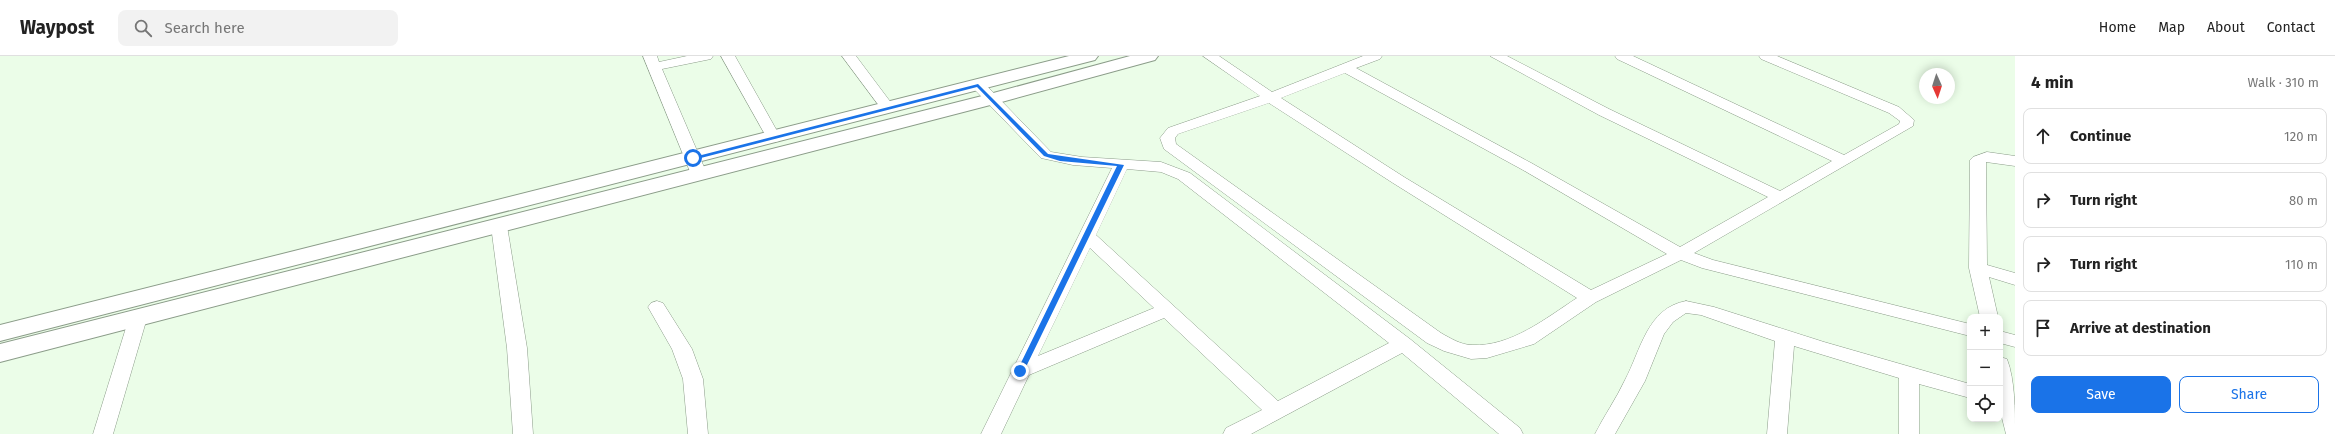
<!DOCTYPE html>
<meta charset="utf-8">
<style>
body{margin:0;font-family:"Fira Sans",sans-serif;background:#f2f2f2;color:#222}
.controls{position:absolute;right:12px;bottom:12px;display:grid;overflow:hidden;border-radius:8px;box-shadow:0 2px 10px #0003}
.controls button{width:36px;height:36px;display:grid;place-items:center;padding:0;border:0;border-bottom:1px solid #e0e0e0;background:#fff;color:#222;font:20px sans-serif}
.compass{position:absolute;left:1919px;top:12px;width:36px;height:36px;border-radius:50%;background:#fff;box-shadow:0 2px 10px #0003;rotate:177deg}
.stop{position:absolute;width:12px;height:12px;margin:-9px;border:3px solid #1a73e8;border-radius:50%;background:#fff}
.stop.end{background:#1a73e8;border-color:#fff;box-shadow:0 1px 4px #0008}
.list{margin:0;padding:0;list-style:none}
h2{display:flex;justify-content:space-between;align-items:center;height:52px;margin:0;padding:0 16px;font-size:17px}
h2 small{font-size:13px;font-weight:400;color:#767676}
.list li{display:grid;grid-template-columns:26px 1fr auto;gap:12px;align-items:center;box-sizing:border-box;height:56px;margin:0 8px 8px;padding:0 8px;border:1px solid #e0e0e0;border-radius:8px}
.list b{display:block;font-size:15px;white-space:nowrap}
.list em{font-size:13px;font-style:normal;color:#767676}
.actions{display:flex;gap:8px;padding:12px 16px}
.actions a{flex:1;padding:9px 0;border:1px solid #1a73e8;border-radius:8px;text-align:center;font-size:14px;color:#1a73e8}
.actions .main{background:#1a73e8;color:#fff}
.icon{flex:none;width:22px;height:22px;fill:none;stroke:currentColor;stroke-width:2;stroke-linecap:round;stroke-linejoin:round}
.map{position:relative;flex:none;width:2015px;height:378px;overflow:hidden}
header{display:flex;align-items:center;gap:24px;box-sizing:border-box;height:56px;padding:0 20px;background:#fff;border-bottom:1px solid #e0e0e0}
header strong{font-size:19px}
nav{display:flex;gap:22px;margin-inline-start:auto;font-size:14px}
.search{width:280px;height:36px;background:#f2f2f2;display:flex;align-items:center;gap:10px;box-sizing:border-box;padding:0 14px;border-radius:8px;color:#767676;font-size:15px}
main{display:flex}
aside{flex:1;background:#fff}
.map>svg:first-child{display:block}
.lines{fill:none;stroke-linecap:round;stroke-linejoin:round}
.street-casing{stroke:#8b9c89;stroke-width:1}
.primary-casing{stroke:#8b9c89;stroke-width:2}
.street{fill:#fff;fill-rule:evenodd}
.primary{fill:#fff;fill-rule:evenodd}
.route{fill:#1a73e8}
</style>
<header>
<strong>Waypost</strong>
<div class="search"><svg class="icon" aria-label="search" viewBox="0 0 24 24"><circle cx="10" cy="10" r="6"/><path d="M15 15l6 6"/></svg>Search here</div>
<nav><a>Home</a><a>Map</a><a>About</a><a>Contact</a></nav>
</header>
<main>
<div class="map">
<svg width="2015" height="378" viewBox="0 0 2015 378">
<rect width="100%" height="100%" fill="#ebfde8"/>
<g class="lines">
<!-- street casing -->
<g class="street-casing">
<g id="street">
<path d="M 643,0 L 657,0 L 659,6 L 687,0 L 713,0 L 711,3 L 662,13 L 707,118 L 705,121 L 693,121 L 691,118 Z"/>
<path d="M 721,0 L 735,0 L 781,82 L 779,85 L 774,86 L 767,82 Z"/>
<path d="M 842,0 L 856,0 L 895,52 L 893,55 L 883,55 Z"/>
<path d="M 1203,0 L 1219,0 L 1272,36 L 1363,0 L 1382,0 L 1380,3 L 1356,12 L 1533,108 L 1680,191 L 1768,141 L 1599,59 L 1490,0 L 1507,0 L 1609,53 L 1780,135 L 1832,105 L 1617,3 L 1615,0 L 1633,0 L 1844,99 L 1899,68 L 1900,65 L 1889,57 L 1761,3 L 1759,0 L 1777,0 L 1899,51 L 1914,64 L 1913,70 L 1694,197 L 1713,204 L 1970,268 L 1970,280 L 1702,212 L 1681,204 L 1596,246 L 1534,288 L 1487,302 L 1471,303 L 1444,295 L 1427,287 L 1164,93 L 1160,82 L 1168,72 L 1260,40 ZM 1345,17 L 1523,114 L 1667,198 L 1591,234 L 1404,121 L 1281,42 ZM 1269,47 L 1393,127 L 1577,242 C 1546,262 1511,291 1472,289 C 1461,289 1450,282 1441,277 L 1176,88 L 1175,82 L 1178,78 Z"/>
<path d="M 978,25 L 983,26 L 1051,96 L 1082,101 L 1161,106 L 1190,117 L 1410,283 L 1520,372 L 1523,378 L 1499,378 L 1402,297 L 1251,378 L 1223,378 L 1226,372 L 1262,354 L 1164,262 L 1029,319 L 1001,378 L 981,378 L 1112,112 L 1073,109 L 1041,102 L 973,32 L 971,29 L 973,26 ZM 1127,113 L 1161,116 L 1178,123 L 1389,287 L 1278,345 L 1096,179 ZM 1090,192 L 1154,252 L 1038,300 Z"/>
<path d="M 1987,96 L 2015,100 L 2015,110 L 1986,106 L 1987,209 L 2015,217 L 2015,229 L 1989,221 L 1998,261 L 1980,261 L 1969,212 L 1970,104 L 1973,101 Z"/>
<path d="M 499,165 L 505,166 L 507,170 L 527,292 L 533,378 L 513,378 L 507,292 L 491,170 L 493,166 Z"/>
<path d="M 657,245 L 663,247 L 692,293 L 703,323 L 708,378 L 688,378 L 683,323 L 672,293 L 648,251 L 651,247 Z"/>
<path d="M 1686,245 L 1714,251 L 1824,286 L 1970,328 L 1970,342 L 1919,328 L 1919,378 L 1899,378 L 1899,322 L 1794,290 L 1787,378 L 1767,378 L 1775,285 L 1701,259 L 1686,257 L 1673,266 L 1664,278 L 1645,325 L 1615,378 L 1595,378 C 1604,360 1616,343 1625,324 C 1641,294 1647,252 1686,245 Z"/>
<path d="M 138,256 L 145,258 L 147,262 L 113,378 L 93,378 L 129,262 L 131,258 Z"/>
<path d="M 2000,275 L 2015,279 L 2015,291 L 2000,287 Z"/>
<path d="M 2000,301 L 2007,303 C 2015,324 2015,354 2015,378 L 2006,378 L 2000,354 Z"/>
</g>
</g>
<!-- primary casing -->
<g class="primary-casing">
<g id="primary">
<path d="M 1069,0 L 1098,0 L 1095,4 L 0,285 L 0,269 Z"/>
<path d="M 1130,0 L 1158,0 L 1155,4 L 998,47 L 0,306 L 0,288 L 986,39 Z"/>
</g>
</g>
<!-- street -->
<use href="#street" class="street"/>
<!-- primary -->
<use href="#primary" class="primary"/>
</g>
<!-- route -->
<path class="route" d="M 978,28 L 1048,98 L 1124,109 L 1024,315 L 1020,318 L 1017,315 L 1117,110 L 1060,105 L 1044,100 L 977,31 L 693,104 L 690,102 Z"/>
</svg>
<div class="controls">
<button>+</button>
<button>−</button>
<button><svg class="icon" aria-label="locate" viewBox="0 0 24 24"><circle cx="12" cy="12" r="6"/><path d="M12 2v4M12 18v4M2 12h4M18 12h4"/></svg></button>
</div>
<svg class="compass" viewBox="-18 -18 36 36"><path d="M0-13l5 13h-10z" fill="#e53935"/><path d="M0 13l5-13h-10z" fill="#767676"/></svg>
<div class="stop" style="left:693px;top:102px"></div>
<div class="stop end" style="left:1020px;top:315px"></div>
</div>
<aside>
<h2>4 min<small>Walk · 310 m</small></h2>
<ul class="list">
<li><svg class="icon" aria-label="ahead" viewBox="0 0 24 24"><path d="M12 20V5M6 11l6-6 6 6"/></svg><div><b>Continue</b></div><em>120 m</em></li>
<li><svg class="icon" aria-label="right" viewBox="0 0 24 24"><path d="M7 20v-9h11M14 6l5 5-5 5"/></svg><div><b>Turn right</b></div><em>80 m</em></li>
<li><svg class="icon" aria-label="right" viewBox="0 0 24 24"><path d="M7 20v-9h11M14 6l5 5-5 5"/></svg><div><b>Turn right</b></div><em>110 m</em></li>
<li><svg class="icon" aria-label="arrive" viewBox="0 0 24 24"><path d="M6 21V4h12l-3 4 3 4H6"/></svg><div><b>Arrive at destination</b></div></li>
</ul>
<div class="actions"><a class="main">Save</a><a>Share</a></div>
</aside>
</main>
